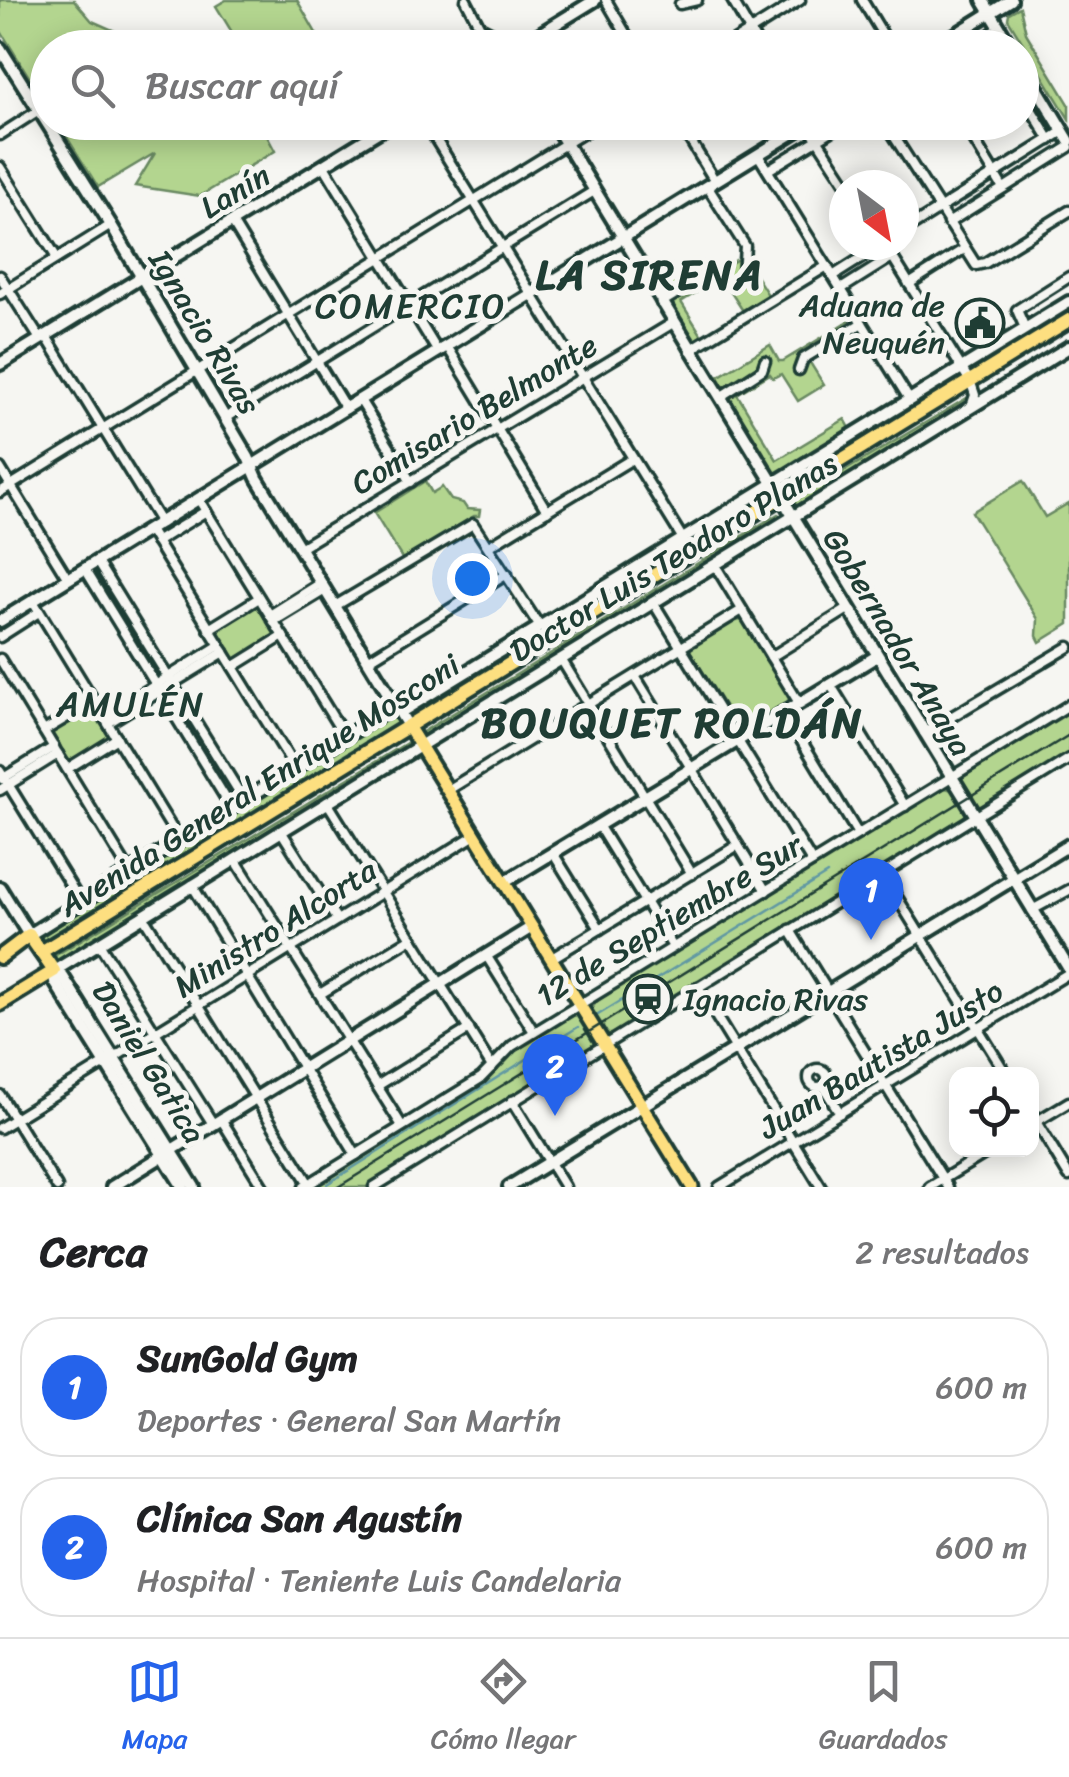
<!DOCTYPE html>
<html lang="es">
<meta charset="utf-8">
<style>
body{margin:0;font-family:Sriracha,sans-serif;background:#f2f2f2;color:#202124}
.controls{position:absolute;right:30px;bottom:30px;display:grid;overflow:hidden;border-radius:20px;box-shadow:0 5px 25px #0003}
.controls button{width:90px;height:90px;display:grid;place-items:center;padding:0;border:0;border-bottom:2px solid #e0e0e0;background:#fff;color:#202124;font:50px sans-serif}
.compass{position:absolute;left:829px;top:170px;width:90px;height:90px;border-radius:50%;background:#fff;box-shadow:0 5px 25px #0003;rotate:148deg}
.you{position:absolute;left:472px;top:578px;width:35px;height:35px;margin:-25px;border:8px solid #fff;border-radius:50%;background:#1a73e8;box-shadow:0 0 0 15px #1a73e833}
.badge{display:grid;place-items:center;width:65px;height:65px;border-radius:50%;background:#2563eb;color:#fff;font-size:32px;font-weight:700}
.pin{position:absolute;translate:-50% -82px;filter:drop-shadow(0 2px 5px #0008)}
.pin::after{content:'';position:absolute;top:52px;width:35px;height:30px;background:inherit;clip-path:polygon(0 0,100% 0,50% 100%)}
.list{margin:0;padding:0;list-style:none}
h2{display:flex;justify-content:space-between;align-items:center;height:130px;margin:0;padding:0 40px;font-size:42px}
h2 small{font-size:32px;font-weight:400;color:#757577}
.list li{display:grid;grid-template-columns:65px 1fr auto;gap:30px;align-items:center;box-sizing:border-box;height:140px;margin:0 20px 20px;padding:0 20px;border:2px solid #e0e0e0;border-radius:40px}
.list b{display:block;font-size:38px;white-space:nowrap}
.list p{margin:0;font-size:32px;white-space:nowrap;color:#757577}
.list em{font-size:32px;font-style:normal;color:#757577}
.icon{flex:none;width:55px;height:55px;fill:none;stroke:currentColor;stroke-width:2;stroke-linecap:round;stroke-linejoin:round}
.map{position:relative;flex:none;width:1069px;height:1187px;overflow:hidden}
.search{position:absolute;background:#fff;box-shadow:0 5px 25px #0003;left:30px;right:30px;top:30px;height:110px;display:flex;align-items:center;gap:25px;box-sizing:border-box;padding:0 35px;border-radius:55px;color:#757577;font-size:38px}
.sheet{height:450px;background:#fff}
nav{display:flex;justify-content:space-around;align-items:center;box-sizing:border-box;height:140px;border-top:2px solid #e0e0e0;background:#fff;font-size:28px;color:#757577}
nav a{display:grid;justify-items:center;gap:5px}
nav .on{color:#2563eb}
.map>svg:first-child{display:block}
.green{fill:#b3d58f;stroke:#698962;stroke-width:2.5}
.lines{fill:none;stroke-linecap:round;stroke-linejoin:round}
.stream{stroke:#6098a3;stroke-width:2.5}
.street-casing{stroke:#1f3d34;stroke-width:15}
.secondary-casing{stroke:#1f3d34;stroke-width:18}
.primary-casing{stroke:#1f3d34;stroke-width:19}
.highway-casing{stroke:#1f3d34;stroke-width:20}
.street{stroke:#f6f6f2;stroke-width:8}
.secondary{stroke:#f6f6f2;stroke-width:10}
.primary{stroke:#fddf80;stroke-width:11}
.highway{stroke:#fddf80;stroke-width:12}
.rail{stroke:#1f3d34;stroke-width:2.5}
.labels{text-anchor:middle;stroke-width:10;stroke-linejoin:round;paint-order:stroke}
.street-label{font-size:32px;fill:#1f3d34;stroke:#f6f6f2}
.poi-label{font-size:32px;fill:#1f3d34;stroke:#f6f6f2;text-anchor:end}
.neighbourhood-label{font-size:35px;letter-spacing:2.5px;fill:#1f3d34;stroke:#f6f6f2}
.district-label{font-size:42px;font-weight:bold;letter-spacing:2.5px;fill:#1f3d34;stroke:#f6f6f2}
</style>
<div class="map">
<svg width="1069" height="1187" viewBox="0 0 1069 1187">
<rect width="100%" height="100%" fill="#f6f6f2"/>
<filter id="ink" filterUnits="userSpaceOnUse"><feTurbulence type="fractalNoise" baseFrequency=".01" numOctaves="2"/><feDisplacementMap in="SourceGraphic" scale="20" xChannelSelector="R" yChannelSelector="G"/><feConvolveMatrix kernelMatrix="1 2 1 2 8 2 1 2 1" color-interpolation-filters="sRGB"/></filter>
<g filter="url(#ink)">
<!-- green -->
<g class="green">
<path d="M 0,0 L 74,0 L 92,21 L 151,47 L 48,48 L 47,106 L 0,30 Z"/>
<path d="M 226,0 L 297,0 L 324,47 L 241,47 L 216,6 Z"/>
<path d="M 1020,7 L 1026,33 L 1069,104 L 1069,119 L 1008,19 L 1009,13 Z"/>
<path d="M 58,123 L 260,123 L 275,151 L 200,196 L 135,186 L 155,153 L 98,187 Z"/>
<path d="M 739,258 L 748,263 L 770,298 L 745,314 L 721,277 L 681,302 L 704,339 L 694,344 L 658,290 L 693,269 L 717,272 Z"/>
<path d="M 849,321 L 856,332 L 809,361 L 824,385 L 798,401 L 781,374 L 773,378 L 770,374 L 737,394 L 777,460 L 845,419 L 851,430 L 774,476 L 726,401 L 730,398 L 718,377 L 770,345 L 779,361 L 783,361 Z"/>
<path d="M 972,395 L 972,401 L 800,506 L 795,505 L 796,500 Z"/>
<path d="M 425,481 L 432,493 L 442,487 L 451,500 L 463,503 L 467,509 L 480,510 L 479,516 L 474,516 L 403,560 L 374,513 Z"/>
<path d="M 1023,481 L 1045,517 L 1069,503 L 1069,624 L 1040,642 L 1037,636 L 1038,619 L 972,512 Z"/>
<path d="M 767,493 L 770,498 L 411,715 L 410,712 Z"/>
<path d="M 778,514 L 783,518 L 427,736 L 421,733 Z"/>
<path d="M 256,604 L 276,635 L 233,660 L 216,630 Z"/>
<path d="M 742,620 L 790,698 L 786,704 L 740,731 L 690,651 L 693,645 L 734,621 Z"/>
<path d="M 91,707 L 111,737 L 68,762 L 50,732 Z"/>
<path d="M 1069,710 L 1069,754 L 981,808 L 975,806 L 960,782 L 962,778 Z"/>
<path d="M 391,714 L 400,725 L 46,941 L 41,942 L 39,933 Z"/>
<path d="M 410,741 L 413,745 L 58,963 L 54,960 L 56,955 Z"/>
<path d="M 945,788 L 953,790 L 967,810 L 964,818 L 613,1035 L 605,1033 L 591,1009 L 603,994 Z"/>
<path d="M 577,1015 L 585,1020 L 594,1042 L 592,1047 L 369,1187 L 311,1187 L 486,1078 L 512,1049 L 568,1016 Z"/>
</g>
<g class="lines">
<!-- stream -->
<g class="stream">
<path d="M 598,1015 L 827,874"/>
<path d="M 327,1184 L 578,1027"/>
</g>
<!-- street casing -->
<g class="street-casing">
<g id="street">
<path d="M 466,0 L 480,27 L 500,37 L 507,48"/>
<path d="M 606,0 L 634,48"/>
<path d="M 732,0 L 760,48"/>
<path d="M 862,0 L 891,48"/>
<path d="M 680,4 L 697,0"/>
<path d="M 723,48 L 800,0"/>
<path d="M 968,48 L 1000,28"/>
<path d="M 1022,94 L 1050,140"/>
<path d="M 425,122 L 683,539"/>
<path d="M 679,122 L 715,181"/>
<path d="M 806,122 L 847,185"/>
<path d="M 885,122 L 976,265 L 985,263 L 1069,211"/>
<path d="M 963,122 L 1003,188"/>
<path d="M 0,135 L 39,110"/>
<path d="M 758,155 L 909,399"/>
<path d="M 324,166 L 438,352"/>
<path d="M 0,167 L 57,258"/>
<path d="M 768,170 L 846,122"/>
<path d="M 707,186 L 745,246 L 743,275"/>
<path d="M 232,222 L 346,409"/>
<path d="M 948,223 L 1069,147"/>
<path d="M 904,231 L 1063,131"/>
<path d="M 885,245 L 971,383 L 975,395 L 972,404"/>
<path d="M 0,276 L 40,339"/>
<path d="M 833,276 L 882,245"/>
<path d="M 909,284 L 964,249"/>
<path d="M 841,289 L 892,257"/>
<path d="M 0,294 L 111,225"/>
<path d="M 661,303 L 690,285"/>
<path d="M 1025,328 L 1017,310 L 1069,277"/>
<path d="M 46,336 L 161,523"/>
<path d="M 447,346 L 547,511"/>
<path d="M 690,350 L 827,266"/>
<path d="M 799,370 L 803,359 L 862,323"/>
<path d="M 720,397 L 762,370 L 765,361"/>
<path d="M 360,400 L 411,482"/>
<path d="M 225,418 L 594,191"/>
<path d="M 0,468 L 68,579"/>
<path d="M 0,492 L 601,122"/>
<path d="M 199,500 L 345,737"/>
<path d="M 149,530 L 295,768"/>
<path d="M 156,542 L 206,511"/>
<path d="M 489,546 L 632,459"/>
<path d="M 300,548 L 673,323"/>
<path d="M 97,562 L 244,800"/>
<path d="M 715,565 L 799,703"/>
<path d="M 85,569 L 231,807"/>
<path d="M 33,601 L 179,840"/>
<path d="M 653,602 L 812,862"/>
<path d="M 335,606 L 473,524 L 540,627"/>
<path d="M 270,615 L 321,583"/>
<path d="M 274,621 L 325,590"/>
<path d="M 209,629 L 259,598"/>
<path d="M 0,637 L 39,612"/>
<path d="M 771,657 L 848,609"/>
<path d="M 0,659 L 129,871"/>
<path d="M 561,659 L 692,874"/>
<path d="M 368,660 L 507,574"/>
<path d="M 233,667 L 283,636"/>
<path d="M 635,676 L 766,891"/>
<path d="M 830,684 L 905,806"/>
<path d="M 784,712 L 858,834"/>
<path d="M 104,717 L 220,645"/>
<path d="M 108,723 L 224,652"/>
<path d="M 44,731 L 94,701"/>
<path d="M 924,733 L 1069,647"/>
<path d="M 67,769 L 117,738"/>
<path d="M 0,771 L 80,901"/>
<path d="M 2,779 L 54,747"/>
<path d="M 0,790 L 58,754"/>
<path d="M 448,790 L 742,610"/>
<path d="M 327,802 L 492,1067"/>
<path d="M 598,825 L 673,947"/>
<path d="M 281,831 L 337,920"/>
<path d="M 553,853 L 600,929"/>
<path d="M 235,859 L 402,1126"/>
<path d="M 882,873 L 1006,1074"/>
<path d="M 192,885 L 356,1155"/>
<path d="M 1032,910 L 1069,890"/>
<path d="M 143,916 L 309,1184"/>
<path d="M 790,930 L 948,1187"/>
<path d="M 99,943 L 213,1124"/>
<path d="M 486,955 L 534,1032"/>
<path d="M 552,958 L 738,845"/>
<path d="M 698,987 L 821,1187"/>
<path d="M 320,994 L 412,938"/>
<circle cx="818" cy="1078" r="9"/>
<path d="M 377,1086 L 469,1029"/>
<path d="M 823,1086 L 840,1113"/>
<path d="M 0,1095 L 57,1187"/>
<path d="M 512,1101 L 565,1187"/>
<path d="M 1032,1115 L 1069,1176"/>
<path d="M 221,1119 L 263,1187"/>
<path d="M 1034,1123 L 1069,1102"/>
<path d="M 0,1128 L 475,835"/>
<path d="M 304,1187 L 481,1078 L 512,1046 L 1069,705"/>
<path d="M 374,1187 L 1069,759"/>
<path d="M 719,1187 L 1069,973"/>
<path d="M 930,1187 L 991,1150"/>
</g>
</g>
<!-- secondary casing -->
<g class="secondary-casing">
<g id="secondary">
<path d="M 983,0 L 1012,48"/>
<path d="M 0,48 L 111,225 L 248,457 L 257,478 L 408,726"/>
<path d="M 517,48 L 595,0"/>
<path d="M 934,48 L 1011,0"/>
<path d="M 1022,63 L 1069,141"/>
<path d="M 553,122 L 1069,969"/>
<path d="M 0,364 L 394,122"/>
<path d="M 0,621 L 811,122"/>
<path d="M 401,712 L 1069,302"/>
<path d="M 505,882 L 877,656"/>
<path d="M 0,888 L 29,935 L 396,705"/>
<path d="M 54,971 L 1069,347"/>
<path d="M 54,971 L 63,977 L 194,1187"/>
<path d="M 54,971 L 55,982 L 183,1187"/>
<path d="M 112,1187 L 532,927"/>
<path d="M 509,1187 L 1069,845"/>
</g>
</g>
<!-- primary casing -->
<g class="primary-casing">
<path id="primary" d="M 408,726 L 692,1187"/>
</g>
<!-- highway casing -->
<g class="highway-casing">
<g id="highway">
<path d="M 41,952 L 1069,320"/>
<path d="M 0,957 L 29,935 L 54,971 L 0,1004"/>
</g>
</g>
<!-- street -->
<use href="#street" class="street"/>
<!-- secondary -->
<use href="#secondary" class="secondary"/>
<!-- primary -->
<use href="#primary" class="primary"/>
<!-- highway -->
<use href="#highway" class="highway"/>
<!-- rail -->
<path class="rail" d="M 338,1187 L 1069,735"/>
</g>
</g>
<!-- icons -->
<defs>
<g id="civic-ring" transform="scale(2.5)"><circle r="9.5" fill="#f6f6f2" stroke="#1f3d34" stroke-width="1.5"/><path d="M-.6-6.5H3V-4.5H.6V-3L4-1V1h2V6H-6V1h2V-1L-.6-3ZM-1.2 2.5V6h2.4V2.5Z" fill="#1f3d34"/></g>
<g id="station-ring" transform="scale(2.5)"><circle r="9.5" fill="#f6f6f2" stroke="#1f3d34" stroke-width="1.5"/><path d="M-3-6H3Q5-6 5-4V2Q5 4 3 4L4.5 6H3L1.5 4h-3L-3 6H-4.5L-3 4Q-5 4-5 2V-4Q-5-6-3-6ZM-3.5-4v3h7v-3ZM-3.5 1v1.5H-2V1ZM2 1v1.5H3.5V1Z" fill="#1f3d34"/></g>
</defs>
<g fill-rule="evenodd">
<use href="#civic-ring" x="980" y="323"/>
<use href="#station-ring" x="648" y="999"/>
</g>
<g class="labels">
<!-- street labels -->
<g class="street-label">
<text transform="translate(235 191) rotate(-31)" y="11">Lanín</text>
<text transform="translate(205 332) rotate(59)" y="11">Ignacio Rivas</text>
<text transform="translate(474 414) rotate(-31)" y="11">Comisario Belmonte</text>
<text transform="translate(673 557) rotate(-31)" y="11">Doctor Luis Teodoro Planas</text>
<text transform="translate(898 642) rotate(59)" y="11">Gobernador Anaya</text>
<text transform="translate(259 785) rotate(-32)" y="11">Avenida General Enrique Mosconi</text>
<text transform="translate(669 920) rotate(-31)" y="11">12 de Septiembre Sur</text>
<text transform="translate(275 928) rotate(-32)" y="11">Ministro Alcorta</text>
<text transform="translate(881 1059) rotate(-31)" y="11">Juan Bautista Justo</text>
<text transform="translate(149 1062) rotate(58)" y="11">Daniel Gatica</text>
</g>
<!-- poi labels -->
<g class="poi-label">
<text x="945" y="316">Aduana de<tspan x="945" dy="37">Neuquén</tspan></text>
<text x="683" y="1010" text-anchor="start">Ignacio Rivas</text>
</g>
<!-- neighbourhood labels -->
<g class="neighbourhood-label">
<text x="411" y="318">COMERCIO</text>
<text x="131" y="716">AMULÉN</text>
</g>
<!-- district labels -->
<g class="district-label">
<text x="650" y="289">LA SIRENA</text>
<text x="672" y="737">BOUQUET ROLDÁN</text>
</g>
</g>
</svg>
<div class="controls">
<button><svg class="icon" aria-label="locate" viewBox="0 0 24 24"><circle cx="12" cy="12" r="6"/><path d="M12 2v4M12 18v4M2 12h4M18 12h4"/></svg></button>
</div>
<svg class="compass" viewBox="-18 -18 36 36"><path d="M0-13l5 13h-10z" fill="#e53935"/><path d="M0 13l5-13h-10z" fill="#757577"/></svg>
<div class="you"></div>
<div class="pin badge" style="left:871px;top:940px">1</div>
<div class="pin badge" style="left:555px;top:1116px">2</div>
<div class="search"><svg class="icon" aria-label="search" viewBox="0 0 24 24"><circle cx="10" cy="10" r="6"/><path d="M15 15l6 6"/></svg>Buscar aquí</div>
</div>
<section class="sheet">
<h2>Cerca<small>2 resultados</small></h2>
<ul class="list">
<li><span class="badge">1</span><div><b>SunGold Gym</b><p>Deportes · General San Martín</p></div><em>600 m</em></li>
<li><span class="badge">2</span><div><b>Clínica San Agustín</b><p>Hospital · Teniente Luis Candelaria</p></div><em>600 m</em></li>
</ul>
</section>
<nav>
<a class="on"><svg class="icon" aria-label="map" viewBox="0 0 24 24"><path d="M3 6l6-2 6 2 6-2v14l-6 2-6-2-6 2zM9 4v14M15 6v14"/></svg>Mapa</a>
<a><svg class="icon" aria-label="directions" viewBox="0 0 24 24"><path d="M12 3l9 9-9 9-9-9zM9 14v-3h6M13 9l2 2-2 2"/></svg>Cómo llegar</a>
<a><svg class="icon" aria-label="saved" viewBox="0 0 24 24"><path d="M7 4h10v16l-5-4-5 4z"/></svg>Guardados</a>
</nav>
